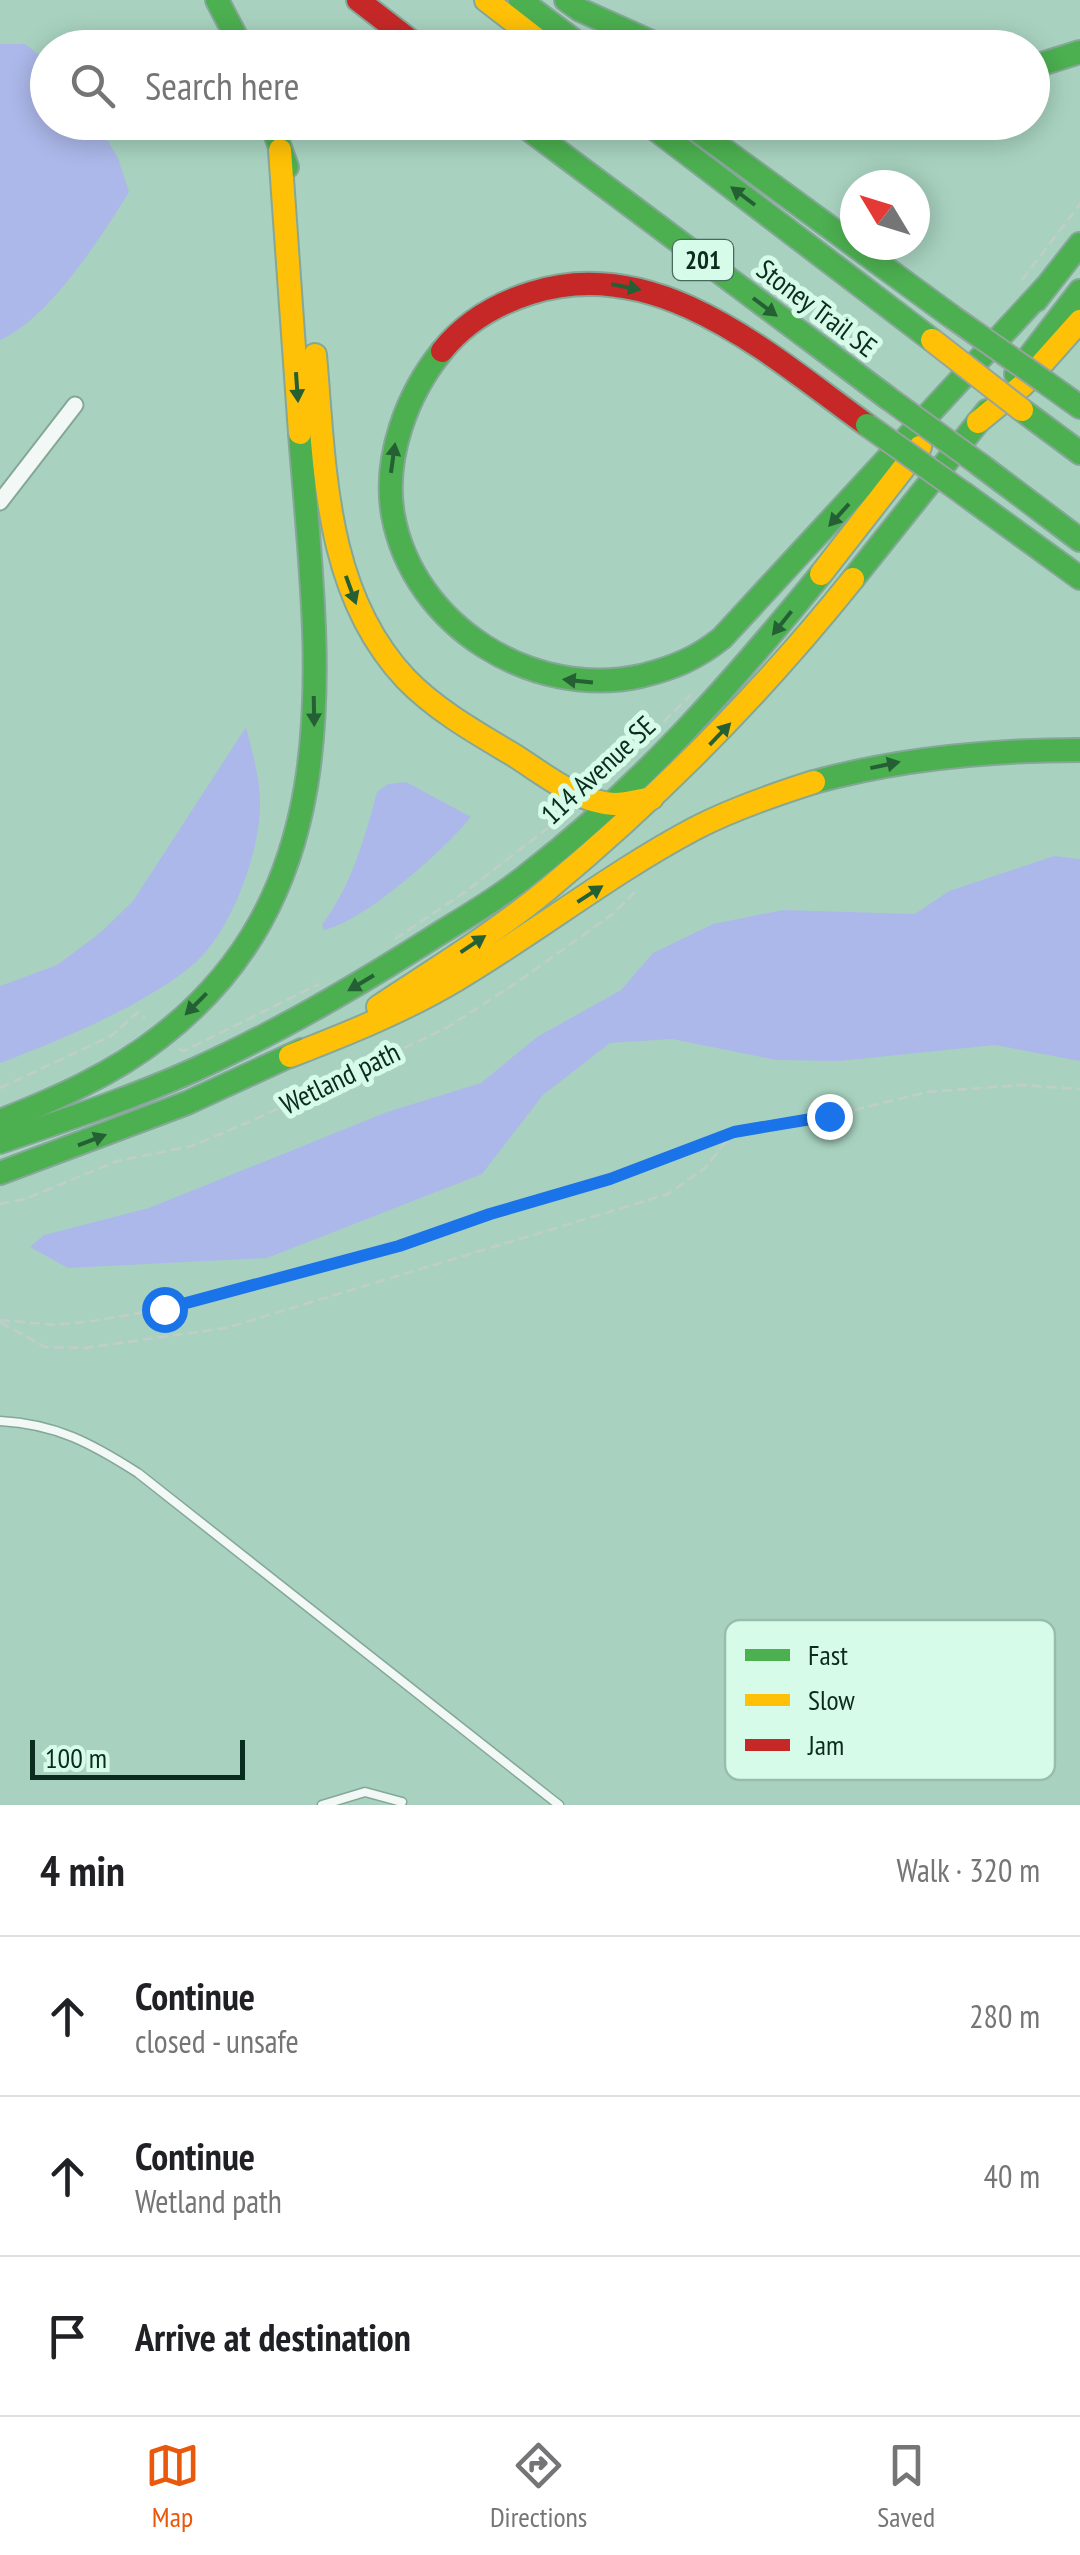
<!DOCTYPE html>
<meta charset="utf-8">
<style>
body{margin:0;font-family:"PT Sans Narrow",sans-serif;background:#f2f2f2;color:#202124}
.compass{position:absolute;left:840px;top:170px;width:90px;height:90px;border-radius:50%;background:#fff;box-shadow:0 5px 25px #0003;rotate:308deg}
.scale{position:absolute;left:30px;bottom:25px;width:215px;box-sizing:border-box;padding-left:10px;border:5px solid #0a2c1f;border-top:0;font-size:28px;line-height:35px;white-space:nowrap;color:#0a2c1f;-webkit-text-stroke:8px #d6fbe8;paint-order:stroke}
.stop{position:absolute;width:30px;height:30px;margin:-22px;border:8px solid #1a73e8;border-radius:50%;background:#fff}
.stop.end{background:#1a73e8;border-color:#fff;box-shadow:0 2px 10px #0008}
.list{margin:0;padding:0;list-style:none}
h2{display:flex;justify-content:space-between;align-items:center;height:130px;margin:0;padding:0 40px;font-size:42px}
h2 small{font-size:32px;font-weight:400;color:#757577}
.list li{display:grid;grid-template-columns:65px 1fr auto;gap:30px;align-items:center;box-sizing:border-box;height:160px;padding:0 40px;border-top:2px solid #e0e0e0}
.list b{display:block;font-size:38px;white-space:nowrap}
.list p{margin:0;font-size:32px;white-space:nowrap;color:#757577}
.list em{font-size:32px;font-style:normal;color:#757577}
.icon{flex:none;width:55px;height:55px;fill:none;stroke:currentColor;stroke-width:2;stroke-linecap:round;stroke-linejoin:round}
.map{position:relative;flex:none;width:1080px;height:1805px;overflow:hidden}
.search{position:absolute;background:#fff;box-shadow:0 5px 25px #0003;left:30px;right:30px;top:30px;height:110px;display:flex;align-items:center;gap:25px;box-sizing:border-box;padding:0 35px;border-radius:55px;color:#757577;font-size:38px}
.sheet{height:610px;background:#fff}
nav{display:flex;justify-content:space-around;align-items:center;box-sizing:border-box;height:140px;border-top:2px solid #e0e0e0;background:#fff;font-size:28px;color:#757577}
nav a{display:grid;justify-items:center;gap:5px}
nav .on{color:#ea580c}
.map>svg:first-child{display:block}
.water{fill:#acb8ea}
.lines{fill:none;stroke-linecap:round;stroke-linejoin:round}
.lane-casing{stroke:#85a798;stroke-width:11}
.street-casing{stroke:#85a798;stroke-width:19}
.fast-casing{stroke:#85a798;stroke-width:26}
.slow-casing{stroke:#85a798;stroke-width:26}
.jam-casing{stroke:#85a798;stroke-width:26}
.path{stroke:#c1cec8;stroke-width:2.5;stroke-dasharray:10 5;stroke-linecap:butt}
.lane{stroke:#f2f8f5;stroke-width:8}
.street{stroke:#f2f8f5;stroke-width:15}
.fast{stroke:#4caf50;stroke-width:22}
.slow{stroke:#ffc107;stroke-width:22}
.jam{stroke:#c62828;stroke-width:22}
.fast-bridge-casing{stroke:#96a39f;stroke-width:26;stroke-linecap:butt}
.slow-bridge-casing{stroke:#96a39f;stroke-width:26;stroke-linecap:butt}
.fast-bridge{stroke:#4caf50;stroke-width:22}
.slow-bridge{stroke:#ffc107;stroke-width:22}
.oneway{fill:#246033}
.route{stroke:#1a73e8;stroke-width:12}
.labels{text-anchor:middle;stroke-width:10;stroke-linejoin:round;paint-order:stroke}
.shield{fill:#d6fbe8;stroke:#476a5b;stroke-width:2.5}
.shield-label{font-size:25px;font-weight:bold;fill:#0a2c1f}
.street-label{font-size:28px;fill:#0a2c1f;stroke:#d6fbe8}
.key{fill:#d6fbe8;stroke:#99bdac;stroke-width:2.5}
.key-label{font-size:28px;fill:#0a2c1f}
</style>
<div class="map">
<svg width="1080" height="1805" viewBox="0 0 1080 1805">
<rect width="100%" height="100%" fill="#a8d2bf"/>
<!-- water -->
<g class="water">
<path d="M 0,44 L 25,44 L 47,61 L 48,122 L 97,123 L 118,158 L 129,192 C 102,236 48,320 0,340 Z"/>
<path d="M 246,727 C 252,751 260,778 260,802 C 261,850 232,929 196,962 C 150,1003 59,1041 0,1063 L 0,986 L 57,965 L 100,933 L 133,901 Z"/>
<path d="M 406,782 L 471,817 C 443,851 365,921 324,930 L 322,925 C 352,884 364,840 377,792 L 388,784 Z"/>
<path d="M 1054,856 L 1080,859 L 1080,1061 L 995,1045 L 839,1061 L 776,1060 L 672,1039 L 610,1043 L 543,1095 L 482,1174 L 267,1258 L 68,1268 L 30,1247 L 44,1235 L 149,1208 L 387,1112 L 481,1083 L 537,1037 L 621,990 L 653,953 L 713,924 L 783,910 L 915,914 L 949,891 Z"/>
</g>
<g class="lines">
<!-- lane casing -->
<g class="lane-casing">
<g id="lane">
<path d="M 0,1421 C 56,1424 91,1443 138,1473 L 559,1805"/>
<path d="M 322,1805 L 365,1792 L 402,1802"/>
</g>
</g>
<!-- street casing -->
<g class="street-casing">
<path id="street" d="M 0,502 L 75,405"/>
</g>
<!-- fast casing -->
<g class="fast-casing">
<g id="fast">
<path d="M 217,0 L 242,48"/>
<path d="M 520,0 L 584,48"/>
<path d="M 566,0 L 580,10 L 665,48"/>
<path d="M 1032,67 L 1080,52"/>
<path d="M 271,122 L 287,167"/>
<path d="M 519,122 L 888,398"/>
<path d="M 646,122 L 932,340"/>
<path d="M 686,122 L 951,316"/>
<path d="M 1036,300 L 1080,244"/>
<path d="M 442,351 C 407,394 383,458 393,515 C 413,626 533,700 641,676 C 673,668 696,659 722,638 L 1046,287"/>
<path d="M 1016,374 L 1080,291"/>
<path d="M 1045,382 L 1080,407"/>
<path d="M 1022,410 L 1080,453"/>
<path d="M 979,464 L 1080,540"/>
<path d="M 963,493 L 1080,578"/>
<path d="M 853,579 L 987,411"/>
<path d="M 814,782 C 902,758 989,750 1080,750"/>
<path d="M 0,1121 C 56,1099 113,1074 160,1037 C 357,885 316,649 300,433"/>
<path d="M 0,1142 C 65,1120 129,1099 192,1071 C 277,1033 358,985 437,935 C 469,915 502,896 531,872 C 641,787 733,682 821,574"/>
<path d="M 0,1173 L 187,1103 L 302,1050"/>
</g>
</g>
<!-- slow casing -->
<g class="slow-casing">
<g id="slow">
<path d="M 486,0 L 548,48"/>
<path d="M 280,150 L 300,433"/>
<path d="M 315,355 C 325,467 324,592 406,679 C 436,710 475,732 512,754 C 541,772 578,803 614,804 C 627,804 640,800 652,798"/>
<path d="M 978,422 L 1023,385 L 1080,321"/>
<path d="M 821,574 L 920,447"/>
<path d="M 378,1007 C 435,969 495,933 548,889 C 661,795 761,694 853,579"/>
<path d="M 290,1056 C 347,1034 404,1011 456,980 C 537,932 611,873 694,829 C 732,809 773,795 814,782"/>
</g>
</g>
<!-- jam casing -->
<g class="jam-casing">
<g id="jam">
<path d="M 358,0 L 420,48"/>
<path d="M 442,351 C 465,322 496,304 531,293 C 658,252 771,356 867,425"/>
</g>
</g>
<!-- path -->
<g class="path">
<path d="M 1022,280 L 1080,204"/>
<path d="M 610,774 L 691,695"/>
<path d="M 395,939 L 465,892 L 566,814"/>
<path d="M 179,1049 L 184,1051 L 319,984"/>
<path d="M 0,1088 L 111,1036 L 138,1012 L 145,1019"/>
<path d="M 0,1204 L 25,1199 L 117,1161 L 192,1146 L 256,1119 L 448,1027 L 516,983 L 614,913 L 637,890"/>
<path d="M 0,1320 L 56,1325 L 93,1321 L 164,1309 L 250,1288 L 399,1246 L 490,1214 L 610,1179 L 734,1132 L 829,1116 L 928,1092 L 1021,1085 L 1080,1089"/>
<path d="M 0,1322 L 45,1347 L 85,1348 L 226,1328 L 668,1194 L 705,1168 L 733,1133"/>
</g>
<!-- lane -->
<use href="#lane" class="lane"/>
<!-- street -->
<use href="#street" class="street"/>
<!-- fast -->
<use href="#fast" class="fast"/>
<!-- slow -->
<use href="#slow" class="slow"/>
<!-- jam -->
<use href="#jam" class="jam"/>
<!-- fast-bridge casing -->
<g class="fast-bridge-casing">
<g id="fast-bridge">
<path d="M 951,316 L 1045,382"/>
<path d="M 888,398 L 979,464"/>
<path d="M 867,425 L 963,493"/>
</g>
</g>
<!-- slow-bridge casing -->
<g class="slow-bridge-casing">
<path id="slow-bridge" d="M 932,340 L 1022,410"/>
</g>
<!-- fast-bridge -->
<use href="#fast-bridge" class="fast-bridge"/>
<!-- slow-bridge -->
<use href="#slow-bridge" class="slow-bridge"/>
</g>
<!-- one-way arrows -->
<defs><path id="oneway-solid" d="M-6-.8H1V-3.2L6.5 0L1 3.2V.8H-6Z" transform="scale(2.5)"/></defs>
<g class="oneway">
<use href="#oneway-solid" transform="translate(743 196) rotate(-143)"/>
<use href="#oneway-solid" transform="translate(626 287) rotate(11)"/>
<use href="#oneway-solid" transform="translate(765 307) rotate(37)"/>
<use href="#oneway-solid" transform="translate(297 387) rotate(86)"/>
<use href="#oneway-solid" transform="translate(393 458) rotate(-82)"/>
<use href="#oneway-solid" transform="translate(839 515) rotate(132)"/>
<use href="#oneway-solid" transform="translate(351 590) rotate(70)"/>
<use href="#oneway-solid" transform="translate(782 623) rotate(129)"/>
<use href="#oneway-solid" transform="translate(578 681) rotate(-174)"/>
<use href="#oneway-solid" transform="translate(314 711) rotate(89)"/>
<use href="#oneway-solid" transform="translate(720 734) rotate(-46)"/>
<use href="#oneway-solid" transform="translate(885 765) rotate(-12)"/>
<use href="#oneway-solid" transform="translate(590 894) rotate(-33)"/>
<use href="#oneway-solid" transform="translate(473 944) rotate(-34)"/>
<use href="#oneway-solid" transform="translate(361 983) rotate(149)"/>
<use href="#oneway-solid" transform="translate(196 1004) rotate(135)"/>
<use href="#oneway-solid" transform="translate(92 1140) rotate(-21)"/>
</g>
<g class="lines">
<!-- route -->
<path class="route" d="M 164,1309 L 399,1246 L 490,1214 L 610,1179 L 734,1132 L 829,1116"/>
</g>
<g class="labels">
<!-- shield labels -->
<rect class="shield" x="673" y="240" width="60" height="40" rx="8"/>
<g class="shield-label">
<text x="703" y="269">201</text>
</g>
<!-- street labels -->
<g class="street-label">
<text transform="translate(817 308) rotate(37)" y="10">Stoney Trail SE</text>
<text transform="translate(598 770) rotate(-43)" y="10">114 Avenue SE</text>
<text transform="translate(340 1078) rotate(-26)" y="10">Wetland path</text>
</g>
</g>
<!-- legend -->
<rect x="725" y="1620" width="330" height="160" rx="15" class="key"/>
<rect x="745" y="1649" width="45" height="12" fill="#4caf50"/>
<rect x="745" y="1694" width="45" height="12" fill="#ffc107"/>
<rect x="745" y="1739" width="45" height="12" fill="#c62828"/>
<g class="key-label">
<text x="808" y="1665">Fast</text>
<text x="808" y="1710">Slow</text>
<text x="808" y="1755">Jam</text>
</g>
</svg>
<svg class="compass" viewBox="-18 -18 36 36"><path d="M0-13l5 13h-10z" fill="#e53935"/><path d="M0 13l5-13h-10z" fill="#757577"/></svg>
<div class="scale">100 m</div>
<div class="stop" style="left:164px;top:1309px"></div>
<div class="stop end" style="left:829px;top:1116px"></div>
<div class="search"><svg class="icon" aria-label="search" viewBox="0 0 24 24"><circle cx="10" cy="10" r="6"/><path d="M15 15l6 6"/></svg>Search here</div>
</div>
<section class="sheet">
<h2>4 min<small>Walk · 320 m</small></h2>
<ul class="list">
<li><svg class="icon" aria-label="ahead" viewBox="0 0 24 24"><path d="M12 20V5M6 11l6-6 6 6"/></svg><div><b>Continue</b><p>closed - unsafe</p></div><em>280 m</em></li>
<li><svg class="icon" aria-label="ahead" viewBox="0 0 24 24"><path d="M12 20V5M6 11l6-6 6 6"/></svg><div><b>Continue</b><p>Wetland path</p></div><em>40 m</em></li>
<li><svg class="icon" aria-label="arrive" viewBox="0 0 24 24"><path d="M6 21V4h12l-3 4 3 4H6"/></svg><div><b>Arrive at destination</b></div></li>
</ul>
</section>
<nav>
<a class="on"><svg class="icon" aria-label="map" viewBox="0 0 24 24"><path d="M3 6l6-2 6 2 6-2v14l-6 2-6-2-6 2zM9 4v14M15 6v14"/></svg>Map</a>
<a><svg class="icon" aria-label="directions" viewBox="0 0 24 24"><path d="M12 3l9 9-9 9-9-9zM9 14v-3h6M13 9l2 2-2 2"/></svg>Directions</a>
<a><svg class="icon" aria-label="saved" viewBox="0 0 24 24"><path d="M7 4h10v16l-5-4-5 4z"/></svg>Saved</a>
</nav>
